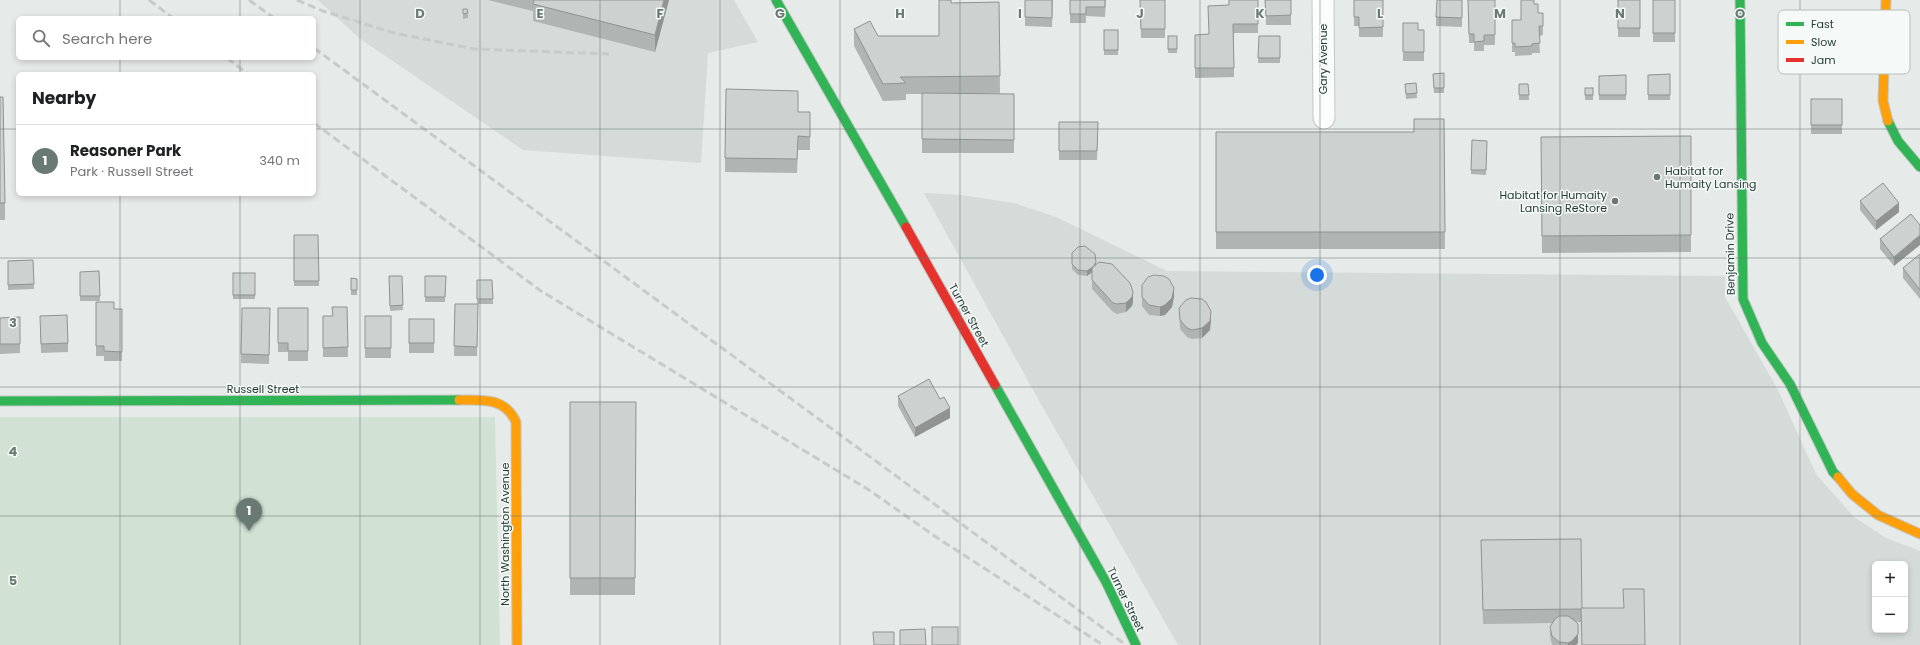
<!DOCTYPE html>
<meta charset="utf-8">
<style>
body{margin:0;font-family:Poppins,sans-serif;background:#f2f2f2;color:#202124}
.controls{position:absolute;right:12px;bottom:12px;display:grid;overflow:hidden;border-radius:6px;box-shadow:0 2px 6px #0003}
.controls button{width:36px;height:36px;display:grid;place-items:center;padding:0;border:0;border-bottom:1px solid #e0e0e0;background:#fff;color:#202124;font:20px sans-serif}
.you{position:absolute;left:1317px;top:275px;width:14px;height:14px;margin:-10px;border:3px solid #fff;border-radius:50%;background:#1a73e8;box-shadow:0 0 0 6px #1a73e833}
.badge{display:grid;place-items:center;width:26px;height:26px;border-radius:50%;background:#697974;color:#fff;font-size:13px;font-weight:700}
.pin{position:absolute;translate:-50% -33px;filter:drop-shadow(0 1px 2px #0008)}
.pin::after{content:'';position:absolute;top:21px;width:14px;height:12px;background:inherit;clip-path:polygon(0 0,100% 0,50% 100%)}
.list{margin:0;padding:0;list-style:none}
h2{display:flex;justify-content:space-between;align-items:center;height:52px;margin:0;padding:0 16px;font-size:17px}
h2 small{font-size:13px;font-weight:400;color:#757577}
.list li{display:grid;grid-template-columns:26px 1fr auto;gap:12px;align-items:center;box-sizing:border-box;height:72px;padding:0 16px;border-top:1px solid #e0e0e0}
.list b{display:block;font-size:15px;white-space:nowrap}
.list p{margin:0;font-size:13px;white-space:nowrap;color:#757577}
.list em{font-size:13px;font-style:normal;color:#757577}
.icon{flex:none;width:22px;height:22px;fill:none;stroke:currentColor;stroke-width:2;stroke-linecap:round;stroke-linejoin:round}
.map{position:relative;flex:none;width:1920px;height:645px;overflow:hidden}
.search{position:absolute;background:#fff;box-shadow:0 2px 6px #0003;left:16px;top:16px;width:300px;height:44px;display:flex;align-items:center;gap:10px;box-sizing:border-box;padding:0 14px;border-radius:6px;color:#757577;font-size:15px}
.panel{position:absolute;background:#fff;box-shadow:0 2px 6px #0003;left:16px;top:72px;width:300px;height:124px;border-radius:6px}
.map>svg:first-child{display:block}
.built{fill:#d5dbd8;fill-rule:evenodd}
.green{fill:#d1e2d5}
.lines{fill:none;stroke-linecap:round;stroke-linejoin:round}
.street-casing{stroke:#c3c7c5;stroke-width:23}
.fast-casing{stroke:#c2c8c5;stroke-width:11}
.slow-casing{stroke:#c2c8c5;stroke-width:11}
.jam-casing{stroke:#c2c8c5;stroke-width:11}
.street{stroke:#fbfcfc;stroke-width:21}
.fast{stroke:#30b455;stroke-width:9}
.slow{stroke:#ff9f0a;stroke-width:9}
.jam{stroke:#e5322d;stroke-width:9}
.rail{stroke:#c7cbca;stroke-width:3;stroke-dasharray:8 4;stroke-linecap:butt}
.wall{fill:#b0b5b3}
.shaded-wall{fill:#909392}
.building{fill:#cdd2d0;stroke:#909392}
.grid{fill:none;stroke:#697974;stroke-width:1;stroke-opacity:0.55}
.poi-dot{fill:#697974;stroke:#f5f9f7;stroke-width:1.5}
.labels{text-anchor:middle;stroke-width:3;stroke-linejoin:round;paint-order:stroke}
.street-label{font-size:11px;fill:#253c35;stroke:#f5f9f7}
.poi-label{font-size:11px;fill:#253c35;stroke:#f5f9f7;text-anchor:start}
.key{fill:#f5f9f7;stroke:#b7c0bd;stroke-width:1}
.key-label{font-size:11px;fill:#253c35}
.grid-label{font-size:13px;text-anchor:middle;font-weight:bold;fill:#697974;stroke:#f5f9f7;stroke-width:3;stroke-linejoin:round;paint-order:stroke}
</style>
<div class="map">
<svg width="1920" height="645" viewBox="0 0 1920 645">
<rect width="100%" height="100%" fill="#e6eae8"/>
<!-- built -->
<g class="built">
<path d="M 318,0 L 734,0 L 758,42 L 708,53 L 701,163 L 523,150 L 359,38 Z"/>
<path d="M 924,193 L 961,195 L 1014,203 L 1056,217 L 1167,271 L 1725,276 L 1725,297 L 1778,390 L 1816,474 L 1854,517 L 1886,538 L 1920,551 L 1920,645 L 1178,645 L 1042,406 ZM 1875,564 L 1905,564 L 1905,630 L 1875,630 Z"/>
</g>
<!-- green -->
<path class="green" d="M 0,417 L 495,417 L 500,645 L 0,645 Z"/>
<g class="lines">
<!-- street casing -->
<g class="street-casing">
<path id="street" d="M 1323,0 L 1324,118"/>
</g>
<!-- fast casing -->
<g class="fast-casing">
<g id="fast">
<path d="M 776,0 L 906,227"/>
<path d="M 1740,0 L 1743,299 L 1762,343 L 1790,384 L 1833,472 L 1838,477"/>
<path d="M 1888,121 L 1898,141 L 1920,167"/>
<path d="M 995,385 L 1106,582 L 1136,645"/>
<path d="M 0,401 L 459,400"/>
</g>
</g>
<!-- slow casing -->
<g class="slow-casing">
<g id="slow">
<path d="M 1886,0 L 1883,101 L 1888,121"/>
<path d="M 459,400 C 482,400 505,397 516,422 L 517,645"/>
<path d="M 1838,477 L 1852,494 L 1878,515 L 1920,534"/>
</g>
</g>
<!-- jam casing -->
<g class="jam-casing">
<path id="jam" d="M 906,227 L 995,385"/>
</g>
<!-- street -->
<use href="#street" class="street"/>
<!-- fast -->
<use href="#fast" class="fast"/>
<!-- slow -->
<use href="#slow" class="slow"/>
<!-- jam -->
<use href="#jam" class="jam"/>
<!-- rail -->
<g class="rail">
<path d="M 149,0 L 173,18"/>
<path d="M 249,0 L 274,18"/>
<path d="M 297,0 L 323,11 L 394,33 L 474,49 L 609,54"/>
<path d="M 314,48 L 1126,645"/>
<path d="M 227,58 L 248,74"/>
<path d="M 314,123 L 541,291 L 869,490 L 936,537 L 1103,645"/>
</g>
</g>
<!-- wall -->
<g class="wall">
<path d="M 488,0 L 669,0 L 655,52 L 533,21 L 533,11 Z"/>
<path d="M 1025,0 L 1053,0 L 1052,27 L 1025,26 Z"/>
<path d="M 1070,0 L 1106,0 L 1105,17 L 1086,16 L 1086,23 L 1070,23 Z"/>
<path d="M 1140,0 L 1165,0 L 1165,38 L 1141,38 Z"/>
<path d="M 1258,0 L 1258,33 L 1234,33 L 1234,77 L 1195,78 L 1195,35 L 1209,34 L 1228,5 Z"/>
<path d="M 1265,0 L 1291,0 L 1291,25 L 1266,25 Z"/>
<path d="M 1354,0 L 1383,0 L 1383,37 L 1359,37 L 1359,26 L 1354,26 Z"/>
<path d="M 1462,0 L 1462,27 L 1436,26 L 1436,17 Z"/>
<path d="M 1468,0 L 1495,0 L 1495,45 L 1484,45 L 1484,51 L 1474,51 L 1474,43 L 1469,43 Z"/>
<rect x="1618" y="0" width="22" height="37"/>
<rect x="1653" y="0" width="22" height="42"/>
<path d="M 999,2 L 1000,93 L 971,94 L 1014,94 L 1014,153 L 922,153 L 922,94 L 906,94 L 906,100 L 883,101 L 854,46 L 854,29 L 878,36 L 939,36 L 951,3 Z"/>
<path d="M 1534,4 L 1538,13 L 1543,13 L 1543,35 L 1539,36 L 1540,53 L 1532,53 L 1532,55 L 1515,56 L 1515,52 L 1512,52 L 1512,20 L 1521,20 Z"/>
<path d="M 463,9 L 468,13 L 468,18 L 463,19 Z"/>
<path d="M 1403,23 L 1418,30 L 1424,30 L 1424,61 L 1403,61 Z"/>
<rect x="1104" y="30" width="14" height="25"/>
<rect x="1168" y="36" width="9" height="17"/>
<path d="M 1259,36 L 1280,36 L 1280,63 L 1258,63 Z"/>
<path d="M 1444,73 L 1444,93 L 1434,93 L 1433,74 Z"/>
<path d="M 1670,74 L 1670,100 L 1648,100 L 1648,75 Z"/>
<path d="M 1626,75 L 1626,100 L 1599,100 L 1599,76 Z"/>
<path d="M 1416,83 L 1417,98 L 1406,99 L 1405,84 Z"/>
<path d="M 1519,84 L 1528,84 L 1529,100 L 1519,100 Z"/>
<rect x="1585" y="88" width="8" height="12"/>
<path d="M 0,97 L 5,203 L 5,220 L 0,220 Z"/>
<rect x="1811" y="99" width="31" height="35"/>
<path d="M 798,112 L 810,125 L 810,150 L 798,150 L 797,173 L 725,172 L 725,158 Z"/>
<path d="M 1444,119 L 1445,249 L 1216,249 L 1216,132 L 1414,132 Z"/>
<path d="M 1059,122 L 1098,122 L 1097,160 L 1059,160 Z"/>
<path d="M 1691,136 L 1691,252 L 1542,253 L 1541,137 Z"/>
<path d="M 1472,140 L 1487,141 L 1486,175 L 1471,174 Z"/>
<path d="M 1860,201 L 1899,212 L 1876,230 L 1860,210 Z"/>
<path d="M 1911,214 L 1894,266 L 1880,249 L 1880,239 Z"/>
<path d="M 294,235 L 318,235 L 319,286 L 294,286 Z"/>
<path d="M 1072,253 L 1096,265 L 1133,302 L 1132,306 L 1126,312 L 1117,314 L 1113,312 L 1092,289 L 1092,272 L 1087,276 L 1078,275 L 1072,269 Z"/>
<path d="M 1920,254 L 1920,299 L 1903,278 L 1903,268 Z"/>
<path d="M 33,260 L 34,289 L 8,290 L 8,261 Z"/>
<path d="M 99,271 L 100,301 L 80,301 L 80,272 Z"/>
<rect x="233" y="273" width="22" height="26"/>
<path d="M 389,276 L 402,276 L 403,310 L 390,311 Z"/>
<path d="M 425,276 L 446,276 L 445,302 L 425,302 Z"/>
<path d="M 351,278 L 357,279 L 357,295 L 351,295 Z"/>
<path d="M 477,280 L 492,280 L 493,304 L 477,304 Z"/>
<path d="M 1142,285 L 1174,297 L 1172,307 L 1165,315 L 1160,316 L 1149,315 L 1142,306 Z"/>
<path d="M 96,302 L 114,309 L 122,309 L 122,361 L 104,361 L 104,356 L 96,356 Z"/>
<path d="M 455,304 L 478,304 L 477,356 L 454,356 Z"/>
<path d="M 347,307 L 348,357 L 323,357 L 323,316 L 332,316 Z"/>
<path d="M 242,308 L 270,308 L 269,364 L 241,363 Z"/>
<path d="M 278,308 L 308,308 L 308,361 L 288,361 L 288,352 L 278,352 Z"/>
<path d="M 1179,308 L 1211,320 L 1210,330 L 1202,338 L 1192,339 L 1187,337 L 1180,329 Z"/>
<rect x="365" y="316" width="26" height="42"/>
<path d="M 20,317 L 20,353 L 0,354 L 0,318 Z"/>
<rect x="409" y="319" width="25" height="34"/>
<path d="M 40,325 L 68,343 L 68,352 L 41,353 Z"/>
<path d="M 898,396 L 950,418 L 915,437 L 898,406 Z"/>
<path d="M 570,402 L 636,402 L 635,595 L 570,595 Z"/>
<path d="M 1481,540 L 1582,608 L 1645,645 L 1581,622 L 1576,622 L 1578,643 L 1576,645 L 1552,645 L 1550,636 L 1550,627 L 1553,623 L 1483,624 Z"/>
</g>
<!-- shaded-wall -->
<g class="shaded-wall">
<path d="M 664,0 L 669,0 L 655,52 L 655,35 Z"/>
<path d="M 1899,203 L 1899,212 L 1876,230 L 1876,221 Z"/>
<path d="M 1920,235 L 1920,245 L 1894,266 L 1894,257 Z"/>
<path d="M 1096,262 L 1096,267 L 1094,271 L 1087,276 L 1087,271 Z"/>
<path d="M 1174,288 L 1174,297 L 1172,307 L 1165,315 L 1160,316 L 1160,307 Z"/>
<path d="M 1133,292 L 1133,302 L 1132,306 L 1126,312 L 1126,303 Z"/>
<path d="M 1211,311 L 1211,320 L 1210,330 L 1202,338 L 1202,328 Z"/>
<path d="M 950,408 L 950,418 L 915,437 L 915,428 Z"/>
<path d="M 1578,634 L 1578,643 L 1576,645 L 1568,645 L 1568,643 Z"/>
</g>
<!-- building -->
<g class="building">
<path d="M 534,0 L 664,0 L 655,35 L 533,4 Z"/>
<path d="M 939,0 L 951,0 L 951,3 L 999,2 L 1000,76 L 900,77 L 906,83 L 883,84 L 854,29 L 870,21 L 878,36 L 939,36 Z"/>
<path d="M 1025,0 L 1052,0 L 1052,18 L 1025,17 Z"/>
<path d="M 1070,0 L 1105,0 L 1105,7 L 1086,7 L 1086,14 L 1070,14 Z"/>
<path d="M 1140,0 L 1165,0 L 1165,29 L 1141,29 Z"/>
<path d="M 1229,0 L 1258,0 L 1258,24 L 1233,24 L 1234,68 L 1195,68 L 1195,35 L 1209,34 L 1208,6 L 1229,5 Z"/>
<path d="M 1265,0 L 1291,0 L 1291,15 L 1266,16 Z"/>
<path d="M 1354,0 L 1383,0 L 1383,27 L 1359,28 L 1359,17 L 1354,17 Z"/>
<path d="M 1437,0 L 1462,0 L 1462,18 L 1436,17 Z"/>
<path d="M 1468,0 L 1495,0 L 1495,35 L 1484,35 L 1484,41 L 1474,42 L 1474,34 L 1469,34 Z"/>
<path d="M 1521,0 L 1534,0 L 1534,4 L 1538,4 L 1538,13 L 1543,13 L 1543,26 L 1539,26 L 1540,43 L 1532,44 L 1532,46 L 1515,47 L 1515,43 L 1512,43 L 1512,20 L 1521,20 Z"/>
<rect x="1618" y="0" width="22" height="28"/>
<rect x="1653" y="0" width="22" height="33"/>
<path d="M 463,9 L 467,9 L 468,13 L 463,14 Z"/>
<path d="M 1403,23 L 1418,23 L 1418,30 L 1424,30 L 1424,52 L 1403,52 Z"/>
<rect x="1104" y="30" width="14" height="20"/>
<rect x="1168" y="36" width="9" height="13"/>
<path d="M 1259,36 L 1280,36 L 1280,58 L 1258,58 Z"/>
<path d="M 1444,73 L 1444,88 L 1434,88 L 1433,74 Z"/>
<path d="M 1670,74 L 1670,95 L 1648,95 L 1648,75 Z"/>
<path d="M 1626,75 L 1626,95 L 1599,95 L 1599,76 Z"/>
<path d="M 1416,83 L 1417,93 L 1406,94 L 1405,84 Z"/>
<path d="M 1519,84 L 1528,84 L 1529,95 L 1519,95 Z"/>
<rect x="1585" y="88" width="8" height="7"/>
<path d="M 726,89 L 798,91 L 798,112 L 810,112 L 810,137 L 798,136 L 797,159 L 725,158 Z"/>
<path d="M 922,93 L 1014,94 L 1014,140 L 922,139 Z"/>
<path d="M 0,97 L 3,97 L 5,203 L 0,203 Z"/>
<rect x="1811" y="99" width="31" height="26"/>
<path d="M 1414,119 L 1444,119 L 1445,232 L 1216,232 L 1216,132 L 1414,132 Z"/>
<path d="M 1059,122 L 1098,122 L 1097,151 L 1059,151 Z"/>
<path d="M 1691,136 L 1691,235 L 1542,236 L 1541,137 Z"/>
<path d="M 1472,140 L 1487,141 L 1486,170 L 1471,170 Z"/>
<path d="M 1883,183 L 1899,203 L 1876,221 L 1860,201 Z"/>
<path d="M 1911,214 L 1920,225 L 1920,235 L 1894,257 L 1880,239 Z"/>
<path d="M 294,235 L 318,235 L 319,281 L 294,281 Z"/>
<path d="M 1085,246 L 1095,254 L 1096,262 L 1094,266 L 1087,271 L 1078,270 L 1072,264 L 1072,253 L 1078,247 Z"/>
<path d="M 1920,254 L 1920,290 L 1903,268 Z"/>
<path d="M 33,260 L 34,284 L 8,285 L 8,261 Z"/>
<path d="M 1099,262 L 1112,264 L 1130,283 L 1133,292 L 1132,297 L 1126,303 L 1117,304 L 1113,303 L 1092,280 L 1092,268 Z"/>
<path d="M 99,271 L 100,296 L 80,296 L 80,272 Z"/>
<rect x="233" y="273" width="22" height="22"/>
<path d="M 1154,275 L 1164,276 L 1169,279 L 1174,288 L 1172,298 L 1165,305 L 1160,307 L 1149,305 L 1142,297 L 1142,285 L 1148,277 Z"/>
<path d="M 389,276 L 402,276 L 403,305 L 390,306 Z"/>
<path d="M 425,276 L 446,276 L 445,297 L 425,297 Z"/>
<path d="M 351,278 L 357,279 L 357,290 L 351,290 Z"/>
<path d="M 477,280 L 492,280 L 493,299 L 477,299 Z"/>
<path d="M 1191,298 L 1202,299 L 1206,302 L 1211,311 L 1210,321 L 1202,328 L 1192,330 L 1187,328 L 1180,320 L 1179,308 L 1186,300 Z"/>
<path d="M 96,302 L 114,302 L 114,309 L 122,309 L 122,352 L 104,351 L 104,346 L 96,346 Z"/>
<path d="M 455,304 L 478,304 L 477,347 L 454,346 Z"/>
<path d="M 332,307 L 347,307 L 348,347 L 323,348 L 323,316 L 333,316 Z"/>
<path d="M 242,308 L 270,308 L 269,355 L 241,354 Z"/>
<path d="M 278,308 L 308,308 L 308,351 L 288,351 L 288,343 L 278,343 Z"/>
<path d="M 67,315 L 68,343 L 41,344 L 40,316 Z"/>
<rect x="365" y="316" width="26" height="32"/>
<path d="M 20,317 L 20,344 L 0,344 L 0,318 Z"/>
<rect x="409" y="319" width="25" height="24"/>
<path d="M 929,379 L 940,399 L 944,397 L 950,408 L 915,428 L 898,396 Z"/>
<path d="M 570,402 L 636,402 L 635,578 L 570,578 Z"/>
<path d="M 1581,539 L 1582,609 L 1483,610 L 1481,540 Z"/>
<path d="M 1623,589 L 1644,589 L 1645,645 L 1582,645 L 1581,608 L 1624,608 Z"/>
<path d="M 1559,616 L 1568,616 L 1575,621 L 1578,624 L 1578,634 L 1572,641 L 1568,643 L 1559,642 L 1552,636 L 1550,627 L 1555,619 Z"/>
<rect x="932" y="627" width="26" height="18"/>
<path d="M 925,629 L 926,645 L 900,645 L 900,630 Z"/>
<path d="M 873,632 L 894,632 L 894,645 L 874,645 Z"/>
</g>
<!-- grid -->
<path class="grid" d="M 120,0 L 120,18M 240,0 L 240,18M 360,0 L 360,645M 480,0 L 480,645M 600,0 L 600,645M 720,0 L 720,645M 840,0 L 840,645M 960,0 L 960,645M 1080,0 L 1080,645M 1200,0 L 1200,645M 1320,0 L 1320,645M 1440,0 L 1440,645M 1560,0 L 1560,645M 1680,0 L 1680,645M 1800,0 L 1800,645M 120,58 L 120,74M 240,58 L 240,74M 0,129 L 18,129M 314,129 L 1920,129M 120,194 L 120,645M 240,194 L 240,645M 0,258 L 1920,258M 0,387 L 1920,387M 0,516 L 1920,516"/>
<!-- markers -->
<g class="poi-dot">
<circle cx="1657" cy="177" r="4"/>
<circle cx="1615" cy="201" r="4"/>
</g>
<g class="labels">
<!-- street labels -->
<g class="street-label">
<text transform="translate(1323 59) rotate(-90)" y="4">Gary Avenue</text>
<text transform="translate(1730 254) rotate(-91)" y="4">Benjamin Drive</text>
<text transform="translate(969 315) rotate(61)" y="4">Turner Street</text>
<text x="263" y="393">Russell Street</text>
<text transform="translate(505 534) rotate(-90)" y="4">North Washington Avenue</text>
<text transform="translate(1126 599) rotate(64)" y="4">Turner Street</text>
</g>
<!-- poi labels -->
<g class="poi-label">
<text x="1665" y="175">Habitat for<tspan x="1665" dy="13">Humaity Lansing</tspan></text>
<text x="1607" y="199" text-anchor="end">Habitat for Humaity<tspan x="1607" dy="13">Lansing ReStore</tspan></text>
</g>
</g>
<!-- legend -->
<rect x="1778" y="10" width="132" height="64" rx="6" class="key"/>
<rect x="1786" y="22" width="18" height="4" fill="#30b455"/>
<rect x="1786" y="40" width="18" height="4" fill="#ff9f0a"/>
<rect x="1786" y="58" width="18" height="4" fill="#e5322d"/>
<g class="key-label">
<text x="1811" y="28">Fast</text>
<text x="1811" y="46">Slow</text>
<text x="1811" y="64">Jam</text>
</g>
<g class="grid-label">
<text x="420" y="18">D</text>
<text x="540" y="18">E</text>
<text x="660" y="18">F</text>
<text x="780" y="18">G</text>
<text x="900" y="18">H</text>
<text x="1020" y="18">I</text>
<text x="1140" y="18">J</text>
<text x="1260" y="18">K</text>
<text x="1380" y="18">L</text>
<text x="1500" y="18">M</text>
<text x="1620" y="18">N</text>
<text x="1740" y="18">O</text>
<text x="13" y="327">3</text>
<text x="13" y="456">4</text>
<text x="13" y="585">5</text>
</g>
</svg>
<div class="controls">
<button>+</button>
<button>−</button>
</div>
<div class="you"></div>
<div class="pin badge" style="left:249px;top:531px">1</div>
<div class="search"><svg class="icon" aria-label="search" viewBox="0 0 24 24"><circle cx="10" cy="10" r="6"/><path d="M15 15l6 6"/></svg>Search here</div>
<section class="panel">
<h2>Nearby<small></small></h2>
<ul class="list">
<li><span class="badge">1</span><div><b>Reasoner Park</b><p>Park · Russell Street</p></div><em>340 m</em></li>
</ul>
</section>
</div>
